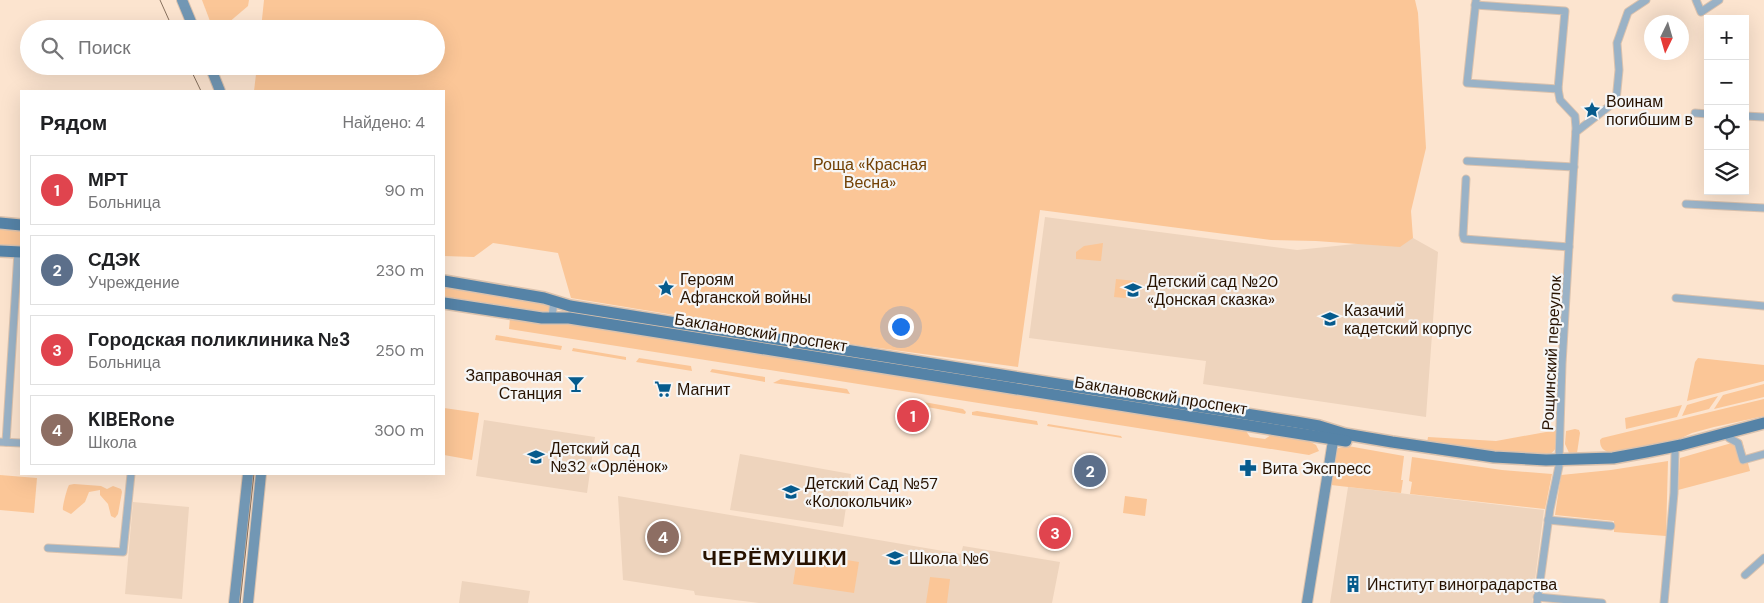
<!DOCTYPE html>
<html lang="ru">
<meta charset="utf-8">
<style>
body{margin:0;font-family:"DM Sans",sans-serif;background:#f6f6f6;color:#202124}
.controls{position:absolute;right:15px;top:15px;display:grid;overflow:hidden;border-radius:0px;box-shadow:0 5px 20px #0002}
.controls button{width:45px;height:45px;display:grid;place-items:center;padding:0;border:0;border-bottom:1px solid #e0e0e0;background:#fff;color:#202124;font:25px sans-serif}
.compass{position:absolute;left:1644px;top:15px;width:45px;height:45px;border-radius:50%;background:#fff;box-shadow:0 5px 20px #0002;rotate:185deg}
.you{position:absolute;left:900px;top:326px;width:18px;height:18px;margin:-12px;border:4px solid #fff;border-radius:50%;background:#1a73e8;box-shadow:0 0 0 8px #1a73e833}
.badge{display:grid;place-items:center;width:32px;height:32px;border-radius:50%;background:#2563eb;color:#fff;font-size:16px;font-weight:700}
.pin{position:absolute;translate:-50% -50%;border:2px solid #fff;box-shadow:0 1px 5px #0006}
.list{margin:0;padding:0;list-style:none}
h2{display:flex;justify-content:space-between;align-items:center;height:65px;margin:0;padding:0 20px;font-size:21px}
h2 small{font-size:16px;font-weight:400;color:#757577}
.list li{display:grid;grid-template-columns:32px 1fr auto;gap:15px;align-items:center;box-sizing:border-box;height:70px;margin:0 10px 10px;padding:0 10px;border:1px solid #e0e0e0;border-radius:0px}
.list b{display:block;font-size:19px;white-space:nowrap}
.list p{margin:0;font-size:16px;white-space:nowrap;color:#757577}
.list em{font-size:16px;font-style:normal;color:#757577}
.icon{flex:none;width:28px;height:28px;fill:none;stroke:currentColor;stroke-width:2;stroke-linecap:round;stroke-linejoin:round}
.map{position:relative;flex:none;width:1764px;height:603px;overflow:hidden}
.search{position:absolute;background:#fff;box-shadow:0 5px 20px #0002;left:20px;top:20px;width:425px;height:55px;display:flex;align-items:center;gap:12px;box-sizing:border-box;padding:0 18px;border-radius:28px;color:#757577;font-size:19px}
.panel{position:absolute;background:#fff;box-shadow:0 5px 20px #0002;left:20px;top:90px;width:425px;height:385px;border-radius:0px}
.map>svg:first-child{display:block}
.built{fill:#eed4bd}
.green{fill:#fbc697}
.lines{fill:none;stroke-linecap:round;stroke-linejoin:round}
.street-casing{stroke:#dac2ae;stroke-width:9}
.secondary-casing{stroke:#dac2ae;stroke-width:12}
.primary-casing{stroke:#dac2ae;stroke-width:14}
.street{stroke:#9ab2c6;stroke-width:7}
.secondary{stroke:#7297b4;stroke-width:10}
.primary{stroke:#5583a7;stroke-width:11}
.tram{stroke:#88715e;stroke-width:1}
.labels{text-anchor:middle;stroke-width:4.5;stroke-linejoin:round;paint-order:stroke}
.poi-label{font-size:16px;fill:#271200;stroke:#f6f6f6;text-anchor:start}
.park-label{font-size:16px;fill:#724105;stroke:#f6f6f6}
.street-label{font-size:16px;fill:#271200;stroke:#f6f6f6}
.district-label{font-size:21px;font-weight:bold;letter-spacing:1px;fill:#271200;stroke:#f6f6f6}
</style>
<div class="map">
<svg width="1764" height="603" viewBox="0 0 1764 603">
<rect width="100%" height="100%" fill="#fce4cf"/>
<!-- built -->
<g class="built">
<path d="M 1045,217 L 1297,250 L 1413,238 L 1438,252 L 1426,417 L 1203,384 L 1206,361 L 1029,338 Z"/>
<path d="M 484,420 L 595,437 L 587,493 L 476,476 Z"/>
<path d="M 740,454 L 851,474 L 843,527 L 730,510 Z"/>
<path d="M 1348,487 L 1544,510 L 1532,603 L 1330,603 Z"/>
<path d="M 618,496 L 961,554 L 963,546 L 1060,562 L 1052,603 L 759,603 L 695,595 L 694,591 L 623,580 Z"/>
<path d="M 133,502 L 189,507 L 182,599 L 125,594 Z"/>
<path d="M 462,581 L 530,591 L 528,603 L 459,603 Z"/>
</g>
<!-- green -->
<g class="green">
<path d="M 202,0 L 249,0 L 248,6 L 221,29 L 213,29 Z"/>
<path d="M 264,0 L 1415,0 L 1418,13 L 1426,148 L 1411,211 L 1413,238 L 1400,247 L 1316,241 L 1271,240 L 1040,210 L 1018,367 L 857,345 L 571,298 L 558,253 L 493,243 L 474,257 L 444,256 L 444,91 L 254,91 L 257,66 L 436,66 L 436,29 L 261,29 Z"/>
<path d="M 0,228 L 21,230 L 21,248 L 0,246 Z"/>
<path d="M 1103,243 L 1101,261 L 1076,259 L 1076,252 L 1084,246 Z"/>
<path d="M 1116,279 L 1136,281 L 1134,294 L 1125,298 L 1114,297 Z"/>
<path d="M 444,285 L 549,305 L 550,311 L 543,314 L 444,299 Z"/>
<path d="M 510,318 L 566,322 L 1246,431 L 1250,437 L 1265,439 L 1271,435 L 1309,441 L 1316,445 L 1319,451 L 1309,455 L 509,329 Z"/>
<path d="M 496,335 L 562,346 L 561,350 L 495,340 Z"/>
<path d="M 573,348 L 626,357 L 626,360 L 572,351 Z"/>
<path d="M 639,358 L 691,366 L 692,371 L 636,362 Z"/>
<path d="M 1698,358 L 1764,365 L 1764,381 L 1687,401 L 1695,362 Z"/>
<path d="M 712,369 L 765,377 L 765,382 L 710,372 Z"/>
<path d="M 781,379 L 847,389 L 850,394 L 773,383 Z"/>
<path d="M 1764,384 L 1764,397 L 1714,409 L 1723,395 Z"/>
<path d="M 1718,396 L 1709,409 L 1682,416 L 1687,405 Z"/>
<path d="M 1764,399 L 1764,416 L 1714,427 L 1692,433 L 1673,442 L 1610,453 C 1603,450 1600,448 1600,440 L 1602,438 Z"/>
<path d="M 918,401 L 963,409 L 966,412 L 965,414 L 911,404 Z"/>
<path d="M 1682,405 L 1677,417 L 1626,429 L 1625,418 Z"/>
<path d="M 444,408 L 479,413 L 472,460 L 444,455 Z"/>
<path d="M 977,411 L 1037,421 L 1038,425 L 972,415 L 972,412 Z"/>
<path d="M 1048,424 L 1121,436 L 1122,438 L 1047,426 Z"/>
<path d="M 1575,429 L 1579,430 L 1580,433 L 1577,453 L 1570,455 L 1565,444 L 1566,431 Z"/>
<path d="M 1557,430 C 1557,440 1559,449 1550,454 C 1535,461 1448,446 1427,443 L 1428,437 L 1496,441 Z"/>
<path d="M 1742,440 L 1750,471 L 1678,490 L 1680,458 Z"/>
<path d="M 1348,446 L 1404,456 L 1401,480 L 1403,480 L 1401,493 L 1331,485 L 1334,456 L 1338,448 Z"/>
<path d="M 1412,457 L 1502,470 L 1552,474 L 1545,509 L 1410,494 L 1412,482 L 1409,481 Z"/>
<path d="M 1668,461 L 1666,536 L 1614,532 L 1614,521 L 1555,515 L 1561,475 L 1611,470 Z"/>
<path d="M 0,475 L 37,478 L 34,513 L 0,510 Z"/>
<path d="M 74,484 L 101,486 L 107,489 L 113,486 L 121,489 L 122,492 L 118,514 L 115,518 L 111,516 L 108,504 L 100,495 L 100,490 L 89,492 L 85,502 L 71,514 L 63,510 C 62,508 67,488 69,485 Z"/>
<path d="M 1125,496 L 1147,499 L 1145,516 L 1123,513 Z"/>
<path d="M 798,552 L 859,562 L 854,593 L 793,584 Z"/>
<path d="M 930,577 L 950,579 L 947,603 L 926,603 Z"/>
</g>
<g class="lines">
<!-- street casing -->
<g class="street-casing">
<g id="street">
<path d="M 1476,0 L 1467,83 L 1558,89"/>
<path d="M 1696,0 L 1701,12 L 1719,0"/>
<path d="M 1475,5 L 1565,11 L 1558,89 L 1560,100 L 1575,116 L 1576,128 L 1562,364 L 1559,460"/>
<path d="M 1695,113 L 1708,114"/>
<path d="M 1745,116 L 1764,117"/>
<path d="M 1576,132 L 1616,101 L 1619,70 L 1617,43 L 1628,12 L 1646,0"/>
<path d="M 1467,161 L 1574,167"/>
<path d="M 1466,179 L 1463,235 L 1464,239 L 1569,247"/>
<path d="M 1686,204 L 1764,208"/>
<path d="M 1676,298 L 1764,306"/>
<path d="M 552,317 L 554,301"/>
<path d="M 1729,438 L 1738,443 L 1743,460 L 1764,454"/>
<path d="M 0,442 L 21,443"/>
<path d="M 6,442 L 18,252"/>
<path d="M 1548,520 L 1611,526"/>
<path d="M 48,548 L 123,552 L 131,474"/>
<path d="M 1745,575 L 1764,558"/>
<path d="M 1537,597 L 1602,603"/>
<path d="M 1537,603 L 1550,509 L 1559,466"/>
<path d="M 1664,603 L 1674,493 L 1675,453"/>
</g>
</g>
<!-- secondary casing -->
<g class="secondary-casing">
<g id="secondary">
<path d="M 182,0 L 194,29"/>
<path d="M 210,66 L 220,91"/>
<path d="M 234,603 L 248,474"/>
<path d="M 248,603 L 261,474"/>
<path d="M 1307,603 L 1332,447 L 1335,432"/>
</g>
</g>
<!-- primary casing -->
<g class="primary-casing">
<g id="primary">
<path d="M 0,223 L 21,225"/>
<path d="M 0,251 L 21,252"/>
<path d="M 444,281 L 544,298 L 570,306 L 1296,422 L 1319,426 L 1345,434 L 1392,442 L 1494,457 L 1546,460 L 1613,458 L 1646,452 L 1681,445 L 1764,423"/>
<path d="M 444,303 L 542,318 L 569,318 L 1346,441"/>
</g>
</g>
<!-- street -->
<use href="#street" class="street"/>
<!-- secondary -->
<use href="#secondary" class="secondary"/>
<!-- primary -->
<use href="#primary" class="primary"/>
<!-- tram -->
<g class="tram">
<path d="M 160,0 L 173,29"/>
<path d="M 189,66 L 201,91"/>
<path d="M 240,603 L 254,474"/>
</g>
</g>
<!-- icons -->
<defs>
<g id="sight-bare" transform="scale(1.35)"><path d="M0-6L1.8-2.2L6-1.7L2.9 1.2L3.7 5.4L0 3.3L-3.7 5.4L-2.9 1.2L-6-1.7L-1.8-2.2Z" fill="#065b8d" stroke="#f6f6f6" stroke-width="2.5" paint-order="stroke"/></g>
<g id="school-bare" transform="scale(1.35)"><path d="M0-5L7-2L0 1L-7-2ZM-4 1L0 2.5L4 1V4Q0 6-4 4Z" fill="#065b8d" stroke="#f6f6f6" stroke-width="2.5" paint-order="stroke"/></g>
<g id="bar-bare" transform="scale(1.35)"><path d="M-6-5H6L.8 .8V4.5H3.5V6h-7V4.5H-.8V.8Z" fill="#065b8d" stroke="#f6f6f6" stroke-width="2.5" paint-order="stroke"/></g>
<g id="supermarket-bare" transform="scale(1.35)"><path d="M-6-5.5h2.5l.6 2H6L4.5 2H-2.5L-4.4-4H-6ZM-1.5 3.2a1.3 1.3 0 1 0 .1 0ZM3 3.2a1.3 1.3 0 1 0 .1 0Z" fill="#065b8d" stroke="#f6f6f6" stroke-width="2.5" paint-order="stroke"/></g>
<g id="pharmacy-bare" transform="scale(1.35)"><path d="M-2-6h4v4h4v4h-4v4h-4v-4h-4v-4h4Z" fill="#065b8d" stroke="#f6f6f6" stroke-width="2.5" paint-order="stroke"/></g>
<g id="building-bare" transform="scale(1.35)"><path d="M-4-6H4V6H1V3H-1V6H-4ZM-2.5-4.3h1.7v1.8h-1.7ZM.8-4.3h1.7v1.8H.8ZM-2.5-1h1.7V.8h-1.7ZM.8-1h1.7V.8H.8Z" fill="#065b8d" stroke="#f6f6f6" stroke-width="2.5" paint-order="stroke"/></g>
</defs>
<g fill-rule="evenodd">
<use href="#sight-bare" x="1592" y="110"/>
<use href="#sight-bare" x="666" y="288"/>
<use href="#school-bare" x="1133" y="290"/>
<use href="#school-bare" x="1330" y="319"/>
<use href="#bar-bare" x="576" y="384"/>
<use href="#supermarket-bare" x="663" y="389"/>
<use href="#school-bare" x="536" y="457"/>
<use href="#pharmacy-bare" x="1248" y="468"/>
<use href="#school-bare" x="791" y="492"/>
<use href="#school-bare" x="895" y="558"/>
<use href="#building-bare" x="1353" y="584"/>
</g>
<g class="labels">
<!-- poi labels -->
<g class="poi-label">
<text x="1606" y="107">Воинам<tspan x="1606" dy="18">погибшим в</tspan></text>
<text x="680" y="285">Героям<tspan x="680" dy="18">Афганской войны</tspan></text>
<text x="1147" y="287">Детский сад №20<tspan x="1147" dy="18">«Донская сказка»</tspan></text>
<text x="1344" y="316">Казачий<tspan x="1344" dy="18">кадетский корпус</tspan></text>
<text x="562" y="381" text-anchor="end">Заправочная<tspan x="562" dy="18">Станция</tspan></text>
<text x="677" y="395">Магнит</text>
<text x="550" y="454">Детский сад<tspan x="550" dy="18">№32 «Орлёнок»</tspan></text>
<text x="1262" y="474">Вита Экспресс</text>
<text x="805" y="489">Детский Сад №57<tspan x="805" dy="18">«Колокольчик»</tspan></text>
<text x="909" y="564">Школа №6</text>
<text x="1367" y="590">Институт виноградарства</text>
</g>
<!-- park labels -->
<g class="park-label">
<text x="870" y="170">Роща «Красная<tspan x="870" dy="18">Весна»</tspan></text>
</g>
<!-- street labels -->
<g class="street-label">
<text transform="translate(761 332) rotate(9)" y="6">Баклановский проспект</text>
<text transform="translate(1551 353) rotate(-87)" y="6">Рощинский переулок</text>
<text transform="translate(1161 395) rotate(9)" y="6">Баклановский проспект</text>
</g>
<!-- district labels -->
<g class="district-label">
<text x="775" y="565">ЧЕРЁМУШКИ</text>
</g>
</g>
</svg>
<div class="controls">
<button>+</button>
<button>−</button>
<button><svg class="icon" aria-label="locate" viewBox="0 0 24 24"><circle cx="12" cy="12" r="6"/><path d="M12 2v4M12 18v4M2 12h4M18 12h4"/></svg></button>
<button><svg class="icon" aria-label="layers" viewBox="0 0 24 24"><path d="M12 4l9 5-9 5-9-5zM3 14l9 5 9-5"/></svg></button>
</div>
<svg class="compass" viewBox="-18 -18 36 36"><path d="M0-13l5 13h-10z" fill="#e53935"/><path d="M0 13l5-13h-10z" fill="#757577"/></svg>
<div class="you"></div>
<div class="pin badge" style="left:913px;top:416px;background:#e0444e">1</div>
<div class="pin badge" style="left:1090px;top:471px;background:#5c6f8a">2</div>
<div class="pin badge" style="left:1055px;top:533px;background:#e0444e">3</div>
<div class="pin badge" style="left:663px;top:537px;background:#8d6e63">4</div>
<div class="search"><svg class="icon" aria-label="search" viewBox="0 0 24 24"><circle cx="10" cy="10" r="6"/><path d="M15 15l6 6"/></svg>Поиск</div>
<section class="panel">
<h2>Рядом<small>Найдено: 4</small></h2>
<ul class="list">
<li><span class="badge" style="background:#e0444e">1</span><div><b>МРТ</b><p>Больница</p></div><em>90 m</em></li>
<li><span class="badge" style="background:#5c6f8a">2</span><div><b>СДЭК</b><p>Учреждение</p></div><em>230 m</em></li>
<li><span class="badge" style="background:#e0444e">3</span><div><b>Городская поликлиника №3</b><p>Больница</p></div><em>250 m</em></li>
<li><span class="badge" style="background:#8d6e63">4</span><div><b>KIBERone</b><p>Школа</p></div><em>300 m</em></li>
</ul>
</section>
</div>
